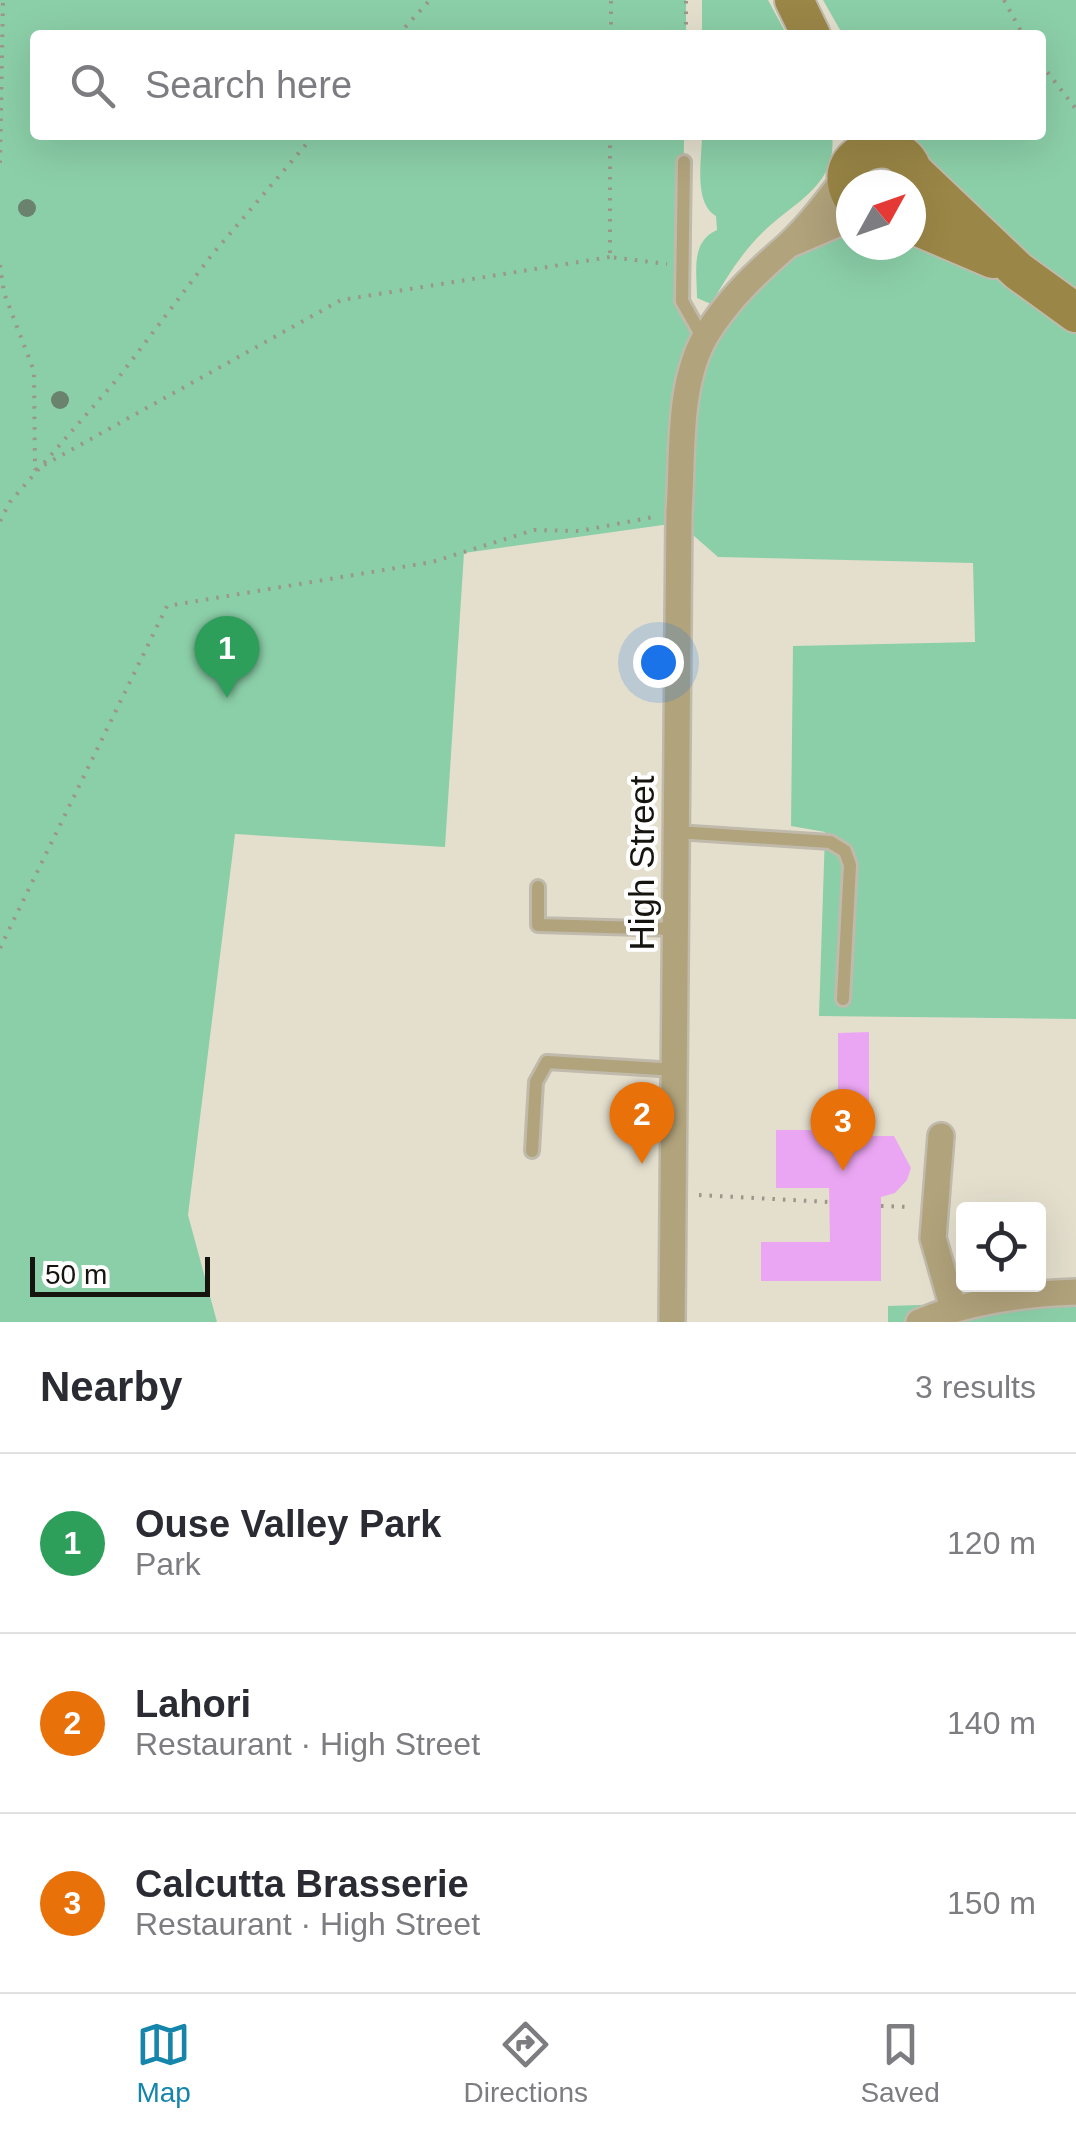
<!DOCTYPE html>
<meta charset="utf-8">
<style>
body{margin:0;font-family:Arial,sans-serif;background:#f7f7f7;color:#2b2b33}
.controls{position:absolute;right:30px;bottom:30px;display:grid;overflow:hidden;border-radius:10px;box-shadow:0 10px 40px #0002}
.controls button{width:90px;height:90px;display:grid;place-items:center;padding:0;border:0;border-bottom:2px solid #e1e1e2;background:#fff;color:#2b2b33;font:50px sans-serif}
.compass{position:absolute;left:836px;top:170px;width:90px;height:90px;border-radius:50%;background:#fff;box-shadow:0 10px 40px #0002;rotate:50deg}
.scale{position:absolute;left:30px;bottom:25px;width:180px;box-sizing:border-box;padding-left:10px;border:5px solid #16140e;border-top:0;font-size:28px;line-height:35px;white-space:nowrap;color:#16140e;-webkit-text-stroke:8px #fff;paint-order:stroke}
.you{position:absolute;left:658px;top:662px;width:35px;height:35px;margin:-25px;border:8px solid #fff;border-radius:50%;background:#1a73e8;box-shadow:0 0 0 15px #1a73e833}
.badge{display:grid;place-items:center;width:65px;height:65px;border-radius:50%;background:#1585ac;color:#fff;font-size:32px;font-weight:700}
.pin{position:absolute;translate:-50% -82px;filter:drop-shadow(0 2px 5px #0008)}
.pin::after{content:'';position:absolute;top:52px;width:35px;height:30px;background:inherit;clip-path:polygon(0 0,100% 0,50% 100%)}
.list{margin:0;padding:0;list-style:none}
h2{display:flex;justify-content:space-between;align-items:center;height:130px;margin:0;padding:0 40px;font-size:42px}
h2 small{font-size:32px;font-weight:400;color:#7c7c81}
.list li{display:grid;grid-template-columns:65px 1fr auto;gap:30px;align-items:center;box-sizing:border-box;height:180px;padding:0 40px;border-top:2px solid #e1e1e2}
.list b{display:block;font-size:38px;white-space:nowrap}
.list p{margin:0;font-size:32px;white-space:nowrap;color:#7c7c81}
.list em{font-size:32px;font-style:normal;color:#7c7c81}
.icon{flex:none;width:55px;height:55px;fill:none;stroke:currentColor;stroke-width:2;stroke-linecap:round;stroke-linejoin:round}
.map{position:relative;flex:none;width:1076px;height:1322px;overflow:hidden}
.search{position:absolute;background:#fff;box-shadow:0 10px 40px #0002;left:30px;right:30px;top:30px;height:110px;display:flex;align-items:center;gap:25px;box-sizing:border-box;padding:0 35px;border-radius:10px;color:#7c7c81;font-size:38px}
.sheet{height:670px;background:#fff}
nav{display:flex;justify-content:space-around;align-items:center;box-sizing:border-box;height:140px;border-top:2px solid #e1e1e2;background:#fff;font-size:28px;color:#7c7c81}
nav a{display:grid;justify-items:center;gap:5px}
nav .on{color:#1585ac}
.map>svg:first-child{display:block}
.green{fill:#8bcfa8}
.building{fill:#eba6f3}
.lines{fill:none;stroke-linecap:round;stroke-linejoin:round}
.lane-casing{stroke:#bfbaab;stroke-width:18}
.street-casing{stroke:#bfbaab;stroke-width:30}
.secondary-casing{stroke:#bfbaab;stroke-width:42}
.path{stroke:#9a9689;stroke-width:4;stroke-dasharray:2.5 8;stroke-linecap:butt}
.lane{stroke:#b1a37b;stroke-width:12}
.street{stroke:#b1a37b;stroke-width:25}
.secondary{stroke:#9a8646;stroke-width:38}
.tree{fill:#6a826e}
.labels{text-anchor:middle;stroke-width:8;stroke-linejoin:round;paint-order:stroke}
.street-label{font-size:35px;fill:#16140e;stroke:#fff}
</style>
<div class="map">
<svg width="1076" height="1322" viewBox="0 0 1076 1322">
<rect width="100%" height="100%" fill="#e4dfcd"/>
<!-- green -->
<g class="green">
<path d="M 0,0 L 686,0 L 686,35 L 35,35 L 35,135 L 684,135 L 682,301 L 704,339 L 789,245 L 851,237 L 851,245 L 911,243 L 953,253 L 903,135 L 1041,135 L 1041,35 L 843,35 L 823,0 L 1076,0 L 1076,1019 L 819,1016 L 825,832 L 791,826 L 793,646 L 975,642 L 973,563 L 718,557 L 685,528 L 670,524 L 464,553 L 445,847 L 235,834 L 188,1215 L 217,1322 L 0,1322 Z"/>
<path d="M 702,0 L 768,0 L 787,35 L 702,35 Z"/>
<path d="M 702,135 L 832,135 C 838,186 793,202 762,233 C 741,254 726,278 711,304 L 697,298 C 697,272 690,242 717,230 L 716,216 C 693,203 702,158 702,135 Z"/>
<path d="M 1076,1300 L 1076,1322 L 888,1322 L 888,1306 Z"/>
</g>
<!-- building -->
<path class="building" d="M 869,1032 L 869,1136 L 894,1136 L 911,1168 L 907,1180 L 895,1193 L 881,1197 L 881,1281 L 761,1281 L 761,1242 L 830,1242 L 829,1188 L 776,1188 L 776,1130 L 838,1130 L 838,1033 Z"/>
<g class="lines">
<!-- lane casing -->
<g class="lane-casing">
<g id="lane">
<path d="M 684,162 L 682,301 L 704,340"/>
<path d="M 677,832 L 830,842 L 845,851 L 850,865 L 843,999"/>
<path d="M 538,887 L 538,925 L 676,929"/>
<path d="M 532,1151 L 536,1082 L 547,1062 L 676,1070"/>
</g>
</g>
<!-- street casing -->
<g class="street-casing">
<g id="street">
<path d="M 793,243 L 851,218"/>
<path d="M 941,1136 L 933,1238 L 953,1308"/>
<path d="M 672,1322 L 679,512 C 683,457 677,387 705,337 C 726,301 756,273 787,246 C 809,226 829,199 847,175"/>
<path d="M 919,1322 C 970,1301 1021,1294 1076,1292"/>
</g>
</g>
<!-- secondary casing -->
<g class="secondary-casing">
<g id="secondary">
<path d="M 794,0 L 811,35"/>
<path d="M 913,171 L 1018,271 L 1076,313"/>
<path d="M 851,195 C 824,142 927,125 912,194"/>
<path d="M 911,224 L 993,259"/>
</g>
</g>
<!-- path -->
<g class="path">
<path d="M 1004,0 L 1023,35"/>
<path d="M 398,35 L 430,0"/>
<path d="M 611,35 L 611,0"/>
<path d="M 686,35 L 686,0"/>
<path d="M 1041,64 L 1076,109"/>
<path d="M 610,135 L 610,257 L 667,264"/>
<path d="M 0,163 L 3,0"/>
<path d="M 0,265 L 4,293 L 34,371 L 35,470"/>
<path d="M 35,470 L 341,300 L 610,257"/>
<path d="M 0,521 L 10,502 L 119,377 L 211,256 L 314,135"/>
<path d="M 0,948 L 167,606 L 432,562 L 534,530 L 580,531 L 653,517"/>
<path d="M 699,1195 L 829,1202"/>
<path d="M 881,1206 L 911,1207"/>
</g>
<!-- lane -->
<use href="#lane" class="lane"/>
<!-- street -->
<use href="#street" class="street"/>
<!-- secondary -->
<use href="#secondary" class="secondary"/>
</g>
<!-- trees -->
<g class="tree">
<circle cx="27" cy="208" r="9"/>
<circle cx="60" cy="400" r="9"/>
</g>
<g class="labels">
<!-- street labels -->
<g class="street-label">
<text transform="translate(642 863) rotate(-90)" y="12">High Street</text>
</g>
</g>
</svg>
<div class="controls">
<button><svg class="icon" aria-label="locate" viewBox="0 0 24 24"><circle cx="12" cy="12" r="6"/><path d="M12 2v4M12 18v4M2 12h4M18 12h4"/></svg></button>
</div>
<svg class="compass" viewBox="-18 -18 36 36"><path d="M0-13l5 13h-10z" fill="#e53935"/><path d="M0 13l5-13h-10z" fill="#7c7c81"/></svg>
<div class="scale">50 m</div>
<div class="you"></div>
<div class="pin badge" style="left:227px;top:698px;background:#2e9e5b">1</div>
<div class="pin badge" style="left:642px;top:1164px;background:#e8710a">2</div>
<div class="pin badge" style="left:843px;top:1171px;background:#e8710a">3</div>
<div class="search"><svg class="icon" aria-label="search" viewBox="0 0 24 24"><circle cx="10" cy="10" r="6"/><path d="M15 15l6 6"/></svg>Search here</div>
</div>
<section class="sheet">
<h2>Nearby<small>3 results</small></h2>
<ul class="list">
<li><span class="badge" style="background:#2e9e5b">1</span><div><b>Ouse Valley Park</b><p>Park</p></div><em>120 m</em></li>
<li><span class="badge" style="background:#e8710a">2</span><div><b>Lahori</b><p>Restaurant · High Street</p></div><em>140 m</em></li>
<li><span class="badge" style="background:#e8710a">3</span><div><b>Calcutta Brasserie</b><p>Restaurant · High Street</p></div><em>150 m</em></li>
</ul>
</section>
<nav>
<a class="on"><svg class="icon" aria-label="map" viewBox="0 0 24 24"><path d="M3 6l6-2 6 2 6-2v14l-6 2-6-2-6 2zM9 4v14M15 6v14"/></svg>Map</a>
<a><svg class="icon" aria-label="directions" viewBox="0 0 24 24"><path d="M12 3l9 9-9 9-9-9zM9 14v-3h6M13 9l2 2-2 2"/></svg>Directions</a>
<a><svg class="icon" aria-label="saved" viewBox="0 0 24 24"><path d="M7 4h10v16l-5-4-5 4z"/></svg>Saved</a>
</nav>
